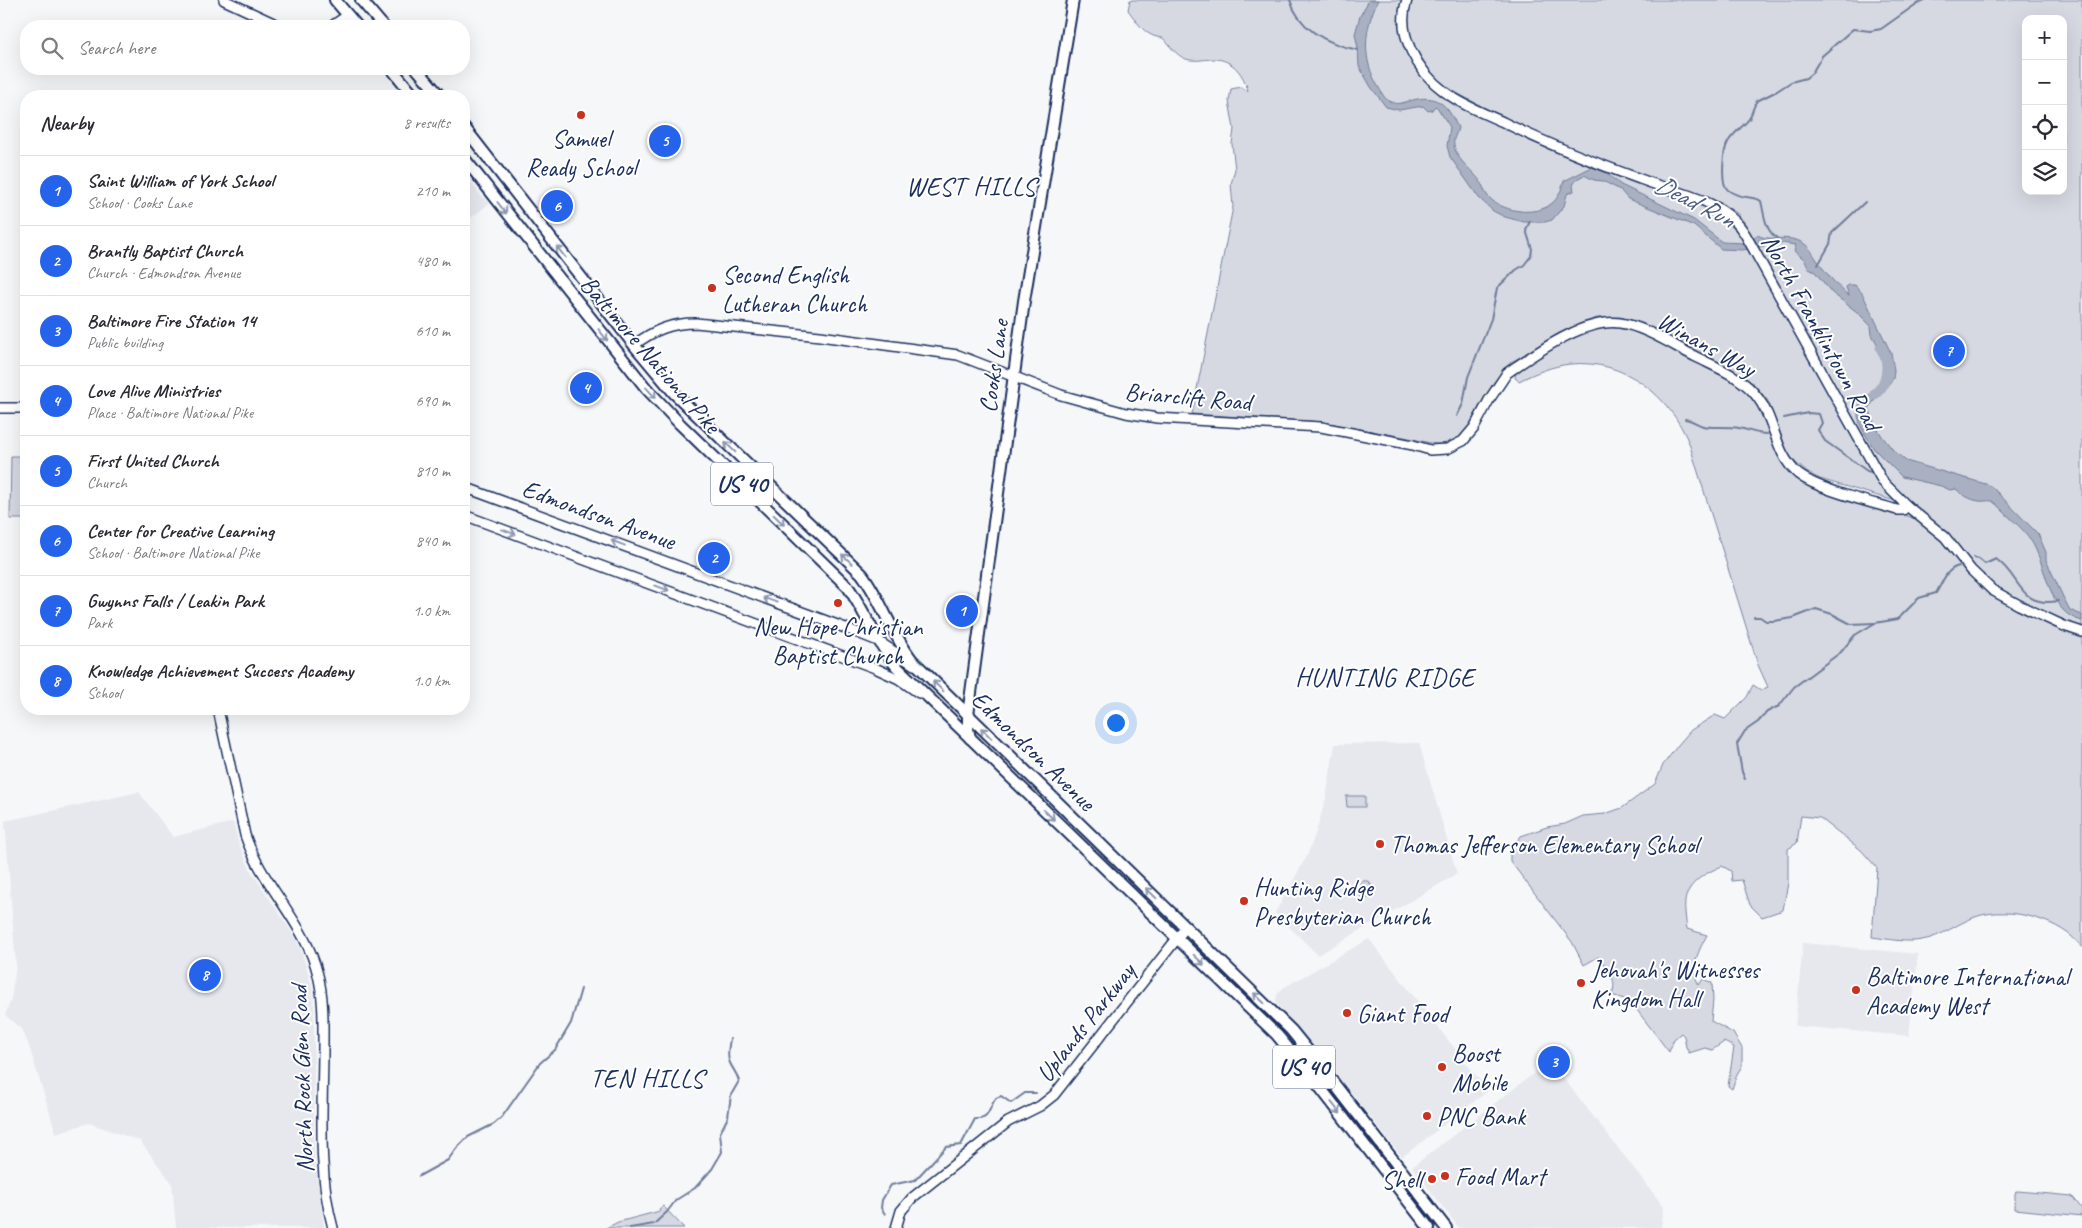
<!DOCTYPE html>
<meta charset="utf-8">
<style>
body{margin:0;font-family:Caveat,sans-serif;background:#f7f7f7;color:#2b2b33}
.controls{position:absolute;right:15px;top:15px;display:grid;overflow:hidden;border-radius:10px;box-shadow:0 5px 20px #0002}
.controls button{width:45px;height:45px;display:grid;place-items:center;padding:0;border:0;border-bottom:1px solid #e1e1e2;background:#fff;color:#2b2b33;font:25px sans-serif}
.you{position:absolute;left:1115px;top:722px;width:18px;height:18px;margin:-12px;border:4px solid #fff;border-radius:50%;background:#1a73e8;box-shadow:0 0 0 8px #1a73e833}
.badge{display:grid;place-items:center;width:32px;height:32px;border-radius:50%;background:#2563eb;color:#fff;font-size:16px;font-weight:700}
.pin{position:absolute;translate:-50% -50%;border:2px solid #fff;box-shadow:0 1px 5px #0006}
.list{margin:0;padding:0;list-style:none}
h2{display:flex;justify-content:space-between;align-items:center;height:65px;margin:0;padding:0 20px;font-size:21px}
h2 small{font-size:16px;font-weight:400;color:#7c7c81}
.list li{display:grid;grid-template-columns:32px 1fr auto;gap:15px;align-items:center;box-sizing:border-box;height:70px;padding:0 20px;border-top:1px solid #e1e1e2}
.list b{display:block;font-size:19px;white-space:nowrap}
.list p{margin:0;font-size:16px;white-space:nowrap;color:#7c7c81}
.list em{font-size:16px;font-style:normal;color:#7c7c81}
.icon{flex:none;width:28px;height:28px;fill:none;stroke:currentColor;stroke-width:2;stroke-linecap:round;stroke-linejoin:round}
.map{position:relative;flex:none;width:2082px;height:1228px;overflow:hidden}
.search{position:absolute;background:#fff;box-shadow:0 5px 20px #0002;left:20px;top:20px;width:450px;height:55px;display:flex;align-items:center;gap:12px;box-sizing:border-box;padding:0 18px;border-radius:20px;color:#7c7c81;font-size:19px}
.panel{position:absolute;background:#fff;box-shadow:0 5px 20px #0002;left:20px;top:90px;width:450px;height:625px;border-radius:20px}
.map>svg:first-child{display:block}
.built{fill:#e6e8ee}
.green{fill:#d6d9e2;stroke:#7884a0;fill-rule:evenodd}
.water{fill:#a9b0c1;stroke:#707c99}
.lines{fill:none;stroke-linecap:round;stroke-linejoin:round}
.stream{stroke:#707c99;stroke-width:2}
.river{stroke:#a9b0c1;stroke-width:11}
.tertiary-casing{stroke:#1b2f5e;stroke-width:12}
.secondary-casing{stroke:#1b2f5e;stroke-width:12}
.primary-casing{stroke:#1b2f5e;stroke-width:14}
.tertiary{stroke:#fff;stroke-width:9}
.secondary{stroke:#fff;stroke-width:9}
.primary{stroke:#fff;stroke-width:10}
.oneway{stroke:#8d97ae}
.poi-dot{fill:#c8321e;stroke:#fff;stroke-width:2}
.labels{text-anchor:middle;stroke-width:4;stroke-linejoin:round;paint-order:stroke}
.shield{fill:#fff;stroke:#5f6d8e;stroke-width:1}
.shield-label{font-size:24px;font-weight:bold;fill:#1b2f5e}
.poi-label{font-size:25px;fill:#1b2f5e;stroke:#fff;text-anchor:start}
.street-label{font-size:25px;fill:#1b2f5e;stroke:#fff}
.neighbourhood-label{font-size:26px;letter-spacing:1px;fill:#1b2f5e;stroke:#fff}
.water-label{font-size:26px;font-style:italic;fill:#4d5c81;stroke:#fff}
</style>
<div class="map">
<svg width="2082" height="1228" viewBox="0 0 2082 1228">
<rect width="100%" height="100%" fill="#f6f7f9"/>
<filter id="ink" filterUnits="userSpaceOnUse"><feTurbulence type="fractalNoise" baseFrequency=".02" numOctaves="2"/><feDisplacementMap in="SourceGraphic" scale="10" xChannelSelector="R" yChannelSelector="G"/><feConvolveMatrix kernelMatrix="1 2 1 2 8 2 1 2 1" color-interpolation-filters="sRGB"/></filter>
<g filter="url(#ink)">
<!-- built -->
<g class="built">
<path d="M 464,173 L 482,197 L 490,203 L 464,223 Z"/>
<path d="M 1419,743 L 1457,874 L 1318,955 L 1275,913 L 1307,856 L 1316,832 L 1326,798 L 1335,744 Z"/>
<path d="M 139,792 L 173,837 L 233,822 L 239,844 L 251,871 L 291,931 L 300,947 L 312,985 L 314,1007 L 314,1155 L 324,1228 L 176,1228 L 172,1183 L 140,1141 L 89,1123 L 56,1133 L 28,1043 L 21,1029 L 5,1015 L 11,999 L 16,966 L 5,821 Z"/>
<path d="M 1369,939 L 1488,1091 L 1402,1157 L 1324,1059 L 1277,1004 L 1276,1001 L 1277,994 L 1283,988 Z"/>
<path d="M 1803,943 L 1918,954 L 1909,1036 L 1795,1026 Z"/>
<path d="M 1550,1061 L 1664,1207 L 1661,1228 L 1459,1228 L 1412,1167 Z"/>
</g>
<!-- green -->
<g class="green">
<path d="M 1130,0 L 1404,0 L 1405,42 L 1445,95 L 1709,207 L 1733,220 L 1896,499 L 1895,501 L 1820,479 L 1808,473 L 1796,463 L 1788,453 L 1768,401 L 1754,384 L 1734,370 L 1661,332 L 1641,323 L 1620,317 L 1597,318 L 1579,324 L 1511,362 L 1494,382 L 1467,431 L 1458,439 L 1446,444 L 1435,444 L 1404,437 L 1323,422 L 1192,414 L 1233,207 L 1231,184 L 1235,169 L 1232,144 L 1234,129 L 1229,101 L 1231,89 L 1241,87 L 1248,91 C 1244,75 1233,59 1214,59 C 1204,59 1196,62 1186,59 C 1177,56 1169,45 1163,38 C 1145,37 1138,23 1128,10 Z"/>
<path d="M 1411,0 L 2082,0 L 2082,627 C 2046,619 1998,593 1973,566 C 1962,554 1954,538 1942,528 C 1922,510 1902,496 1885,477 L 1746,225 L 1738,214 L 1721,203 L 1601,161 L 1512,122 L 1447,88 L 1433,75 L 1412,43 L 1407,19 ZM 2026,19 L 2063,19 L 2063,191 L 2026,191 Z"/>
<path d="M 1608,327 L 1630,330 L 1642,335 L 1733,380 L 1745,389 L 1762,411 L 1773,444 L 1786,466 L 1821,490 L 1914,518 L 1932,528 L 1981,584 L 2082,634 L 2082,948 C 2064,920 2009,906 1978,916 C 1959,922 1942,937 1922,940 C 1906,943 1888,939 1872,937 L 1877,868 L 1861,850 L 1820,818 L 1801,816 L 1797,843 L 1788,849 L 1788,883 L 1783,910 L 1762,917 L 1750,905 L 1742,880 L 1732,881 L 1731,871 L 1722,866 C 1706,873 1688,882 1685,901 C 1684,909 1686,921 1687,929 L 1707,935 C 1699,950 1689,968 1699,985 L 1703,979 L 1712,983 L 1713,1000 L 1711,1021 L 1733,1033 L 1742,1048 L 1742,1066 L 1737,1074 L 1732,1089 L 1728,1086 L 1734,1047 L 1724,1042 L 1712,1050 L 1705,1048 L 1689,1053 L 1686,1047 L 1684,1036 L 1681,1033 L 1674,1039 L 1669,1052 L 1630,1001 L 1612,995 C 1618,979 1608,968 1598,957 L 1584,965 L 1572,942 L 1510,861 L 1510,849 L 1521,836 L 1547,827 L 1565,824 L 1583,816 L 1605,814 L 1622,808 L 1655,784 L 1663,765 L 1678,745 L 1691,730 L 1715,715 L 1725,719 L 1747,697 L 1753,685 L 1761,690 L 1768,687 L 1758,665 L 1689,443 C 1669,395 1625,359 1570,364 C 1552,366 1535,373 1519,381 L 1515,378 L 1516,372 C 1545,355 1574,332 1608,327 Z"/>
<path d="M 11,456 L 26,456 L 26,519 L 10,519 Z"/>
<path d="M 1346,796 L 1365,796 L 1365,807 L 1347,807 Z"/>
<path d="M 1362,881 L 1369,881 L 1371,886 L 1373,886 L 1375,895 L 1366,899 L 1362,898 C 1358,894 1357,885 1362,881 Z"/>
<path d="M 2018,1191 L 2072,1196 L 2082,1209 L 2082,1216 L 2015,1209 L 2015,1193 Z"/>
<path d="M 663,1206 L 684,1228 L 606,1228 L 618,1222 L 660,1211 L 659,1209 Z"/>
</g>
<!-- water -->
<path class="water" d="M 1369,0 L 1378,0 C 1364,29 1361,59 1379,88 C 1382,93 1384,99 1391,102 C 1397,105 1402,103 1409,101 C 1436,93 1447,103 1458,128 C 1457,132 1455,136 1454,139 C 1452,158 1471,168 1480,181 C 1483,185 1484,191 1487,195 C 1500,212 1535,217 1551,204 C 1559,198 1561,190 1564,181 L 1592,167 L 1605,172 L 1621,185 L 1694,220 L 1722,242 L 1744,243 L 1757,235 C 1770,242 1789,234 1803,243 C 1810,247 1811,251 1815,257 C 1824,271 1836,285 1849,296 L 1846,287 L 1849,285 L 1855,285 L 1862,293 L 1891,353 L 1894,370 L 1893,379 L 1869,407 L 1874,423 L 1882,436 L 1893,450 L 1906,461 L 1989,485 L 1993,488 L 2038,534 L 2046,552 L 2046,560 L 2064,599 L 2070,610 L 2082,615 L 2082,621 C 2046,612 2048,566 2030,539 C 2022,527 2007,516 1997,505 L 1992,501 C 1987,500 1984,502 1979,501 C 1971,500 1962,495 1956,489 L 1950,490 L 1941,486 L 1902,477 L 1874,449 L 1861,427 L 1858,416 L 1858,407 L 1864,398 L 1880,388 L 1885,381 L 1888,373 L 1885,357 L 1872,335 L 1871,326 L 1857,312 L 1832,293 L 1815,272 L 1809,269 L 1804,259 L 1794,251 L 1796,245 L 1768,241 L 1764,246 L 1743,250 L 1721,249 L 1694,226 L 1628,199 L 1620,190 L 1603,181 L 1594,180 L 1584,175 L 1577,179 L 1573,185 L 1574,191 L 1567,194 L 1564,206 L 1552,220 L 1545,222 L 1524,222 L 1505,217 L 1493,211 L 1479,198 L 1450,157 L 1447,146 L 1450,127 L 1437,107 L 1435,106 L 1432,110 L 1428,111 L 1423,106 L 1399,110 L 1386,107 L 1371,87 L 1359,66 L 1358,48 L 1355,34 L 1360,16 Z"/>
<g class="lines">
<!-- stream -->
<g class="stream">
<path d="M 1290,0 C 1300,31 1328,44 1358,50"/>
<path d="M 1777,238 C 1765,231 1764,213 1761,201 C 1752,195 1741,200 1728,190 C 1720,184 1723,151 1728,142 C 1734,132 1743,127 1749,119 C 1752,114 1753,107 1757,101 L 1777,91 L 1791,82 L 1806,78 L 1812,73 L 1822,56 L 1853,29 L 1870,31 L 1881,29 L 1915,5 L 1927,0"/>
<path d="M 1818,265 L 1830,244 L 1832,233 L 1865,202"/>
<path d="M 1457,416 L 1463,404 L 1468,377 L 1491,319 L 1497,288 L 1516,270 L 1524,265 L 1531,256 L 1532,249 L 1526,230 L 1530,221"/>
<path d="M 1784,418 L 1808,413 L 1819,414 L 1822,423 L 1818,430 L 1825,441 L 1867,471 L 1871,472"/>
<path d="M 1685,419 C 1692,420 1697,424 1703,426 C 1709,428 1729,426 1739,428 C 1749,430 1756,434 1767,434"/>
<path d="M 1974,558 L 1979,559 L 1985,564 L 1996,559 C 2022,577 2018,608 2058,601"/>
<path d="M 1754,617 L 1760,617 L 1766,621 L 1774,621 L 1793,618 L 1816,609 L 1832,614 L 1851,624 L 1874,623"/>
<path d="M 1745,779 L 1742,772 L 1737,744 L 1745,731 L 1758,722 L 1767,712 L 1779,706 L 1794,687 L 1841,652 L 1855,635 L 1875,623 L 1898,619 L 1919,598 L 1936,593 C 1943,582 1946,569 1959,566"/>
<path d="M 419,1176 L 448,1160 L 456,1149 L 468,1137 L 494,1124 L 502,1117 L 540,1063 L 555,1050 L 571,1023 L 581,989"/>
<path d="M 885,1214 L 881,1208 L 882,1200 L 891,1185 L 915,1180 L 946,1147 L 961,1145 L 975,1119 C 991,1120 988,1108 996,1098 L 1001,1096 L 1011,1103 L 1025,1093 L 1036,1093"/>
<path d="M 630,1228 L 654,1224 L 667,1212 L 676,1200 L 695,1188 L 712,1169 L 722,1152 L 720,1133 L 728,1117 L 731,1095 L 739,1081 C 737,1073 733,1070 730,1063 C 726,1056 729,1046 730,1039"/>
</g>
<!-- river -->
<path class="river" d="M 1875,394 C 1888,384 1891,362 1881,348"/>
<!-- tertiary casing -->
<g class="tertiary-casing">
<g id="tertiary">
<path d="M 224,0 L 280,26"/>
<path d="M 1407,0 C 1395,34 1418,72 1445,92 C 1462,105 1483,113 1503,122 C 1547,144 1593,162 1640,179 C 1676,193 1724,199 1745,234 L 1883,482 L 1907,506 L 1945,537 L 1971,570 L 1992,590 L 2019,605 L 2064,626 L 2082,632"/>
<path d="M 332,26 L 348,15"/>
<path d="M 634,345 C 654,330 671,323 696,323 L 820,336 L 958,355 L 1061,395 L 1126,413 L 1157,418 L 1321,427 L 1413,445 L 1430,450 L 1447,449 L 1463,441 L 1474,428 L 1489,400 L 1507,373 L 1517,366 C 1545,347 1586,319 1620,323 C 1644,326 1674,346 1696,357 C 1718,368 1743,377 1758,398 C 1776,421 1774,453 1798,474 C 1818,490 1871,502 1897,510 L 1903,510 L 1907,506"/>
<path d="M 218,709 L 245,835 C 262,886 306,923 318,975 C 324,999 323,1023 323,1047 C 323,1107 317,1170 333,1228"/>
<path d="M 896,1228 L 901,1211 L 912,1198 L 1008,1122 L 1040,1106 L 1054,1095 L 1186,927"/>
</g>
</g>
<!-- secondary casing -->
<g class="secondary-casing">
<g id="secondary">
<path d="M 0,408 L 26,408"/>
<path d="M 464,487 L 848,629 L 878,641 L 914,665"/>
<path d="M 464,515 L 875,668 L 899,679 L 919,693"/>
</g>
</g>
<!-- primary casing -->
<g class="primary-casing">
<g id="primary">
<path d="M 335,0 L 357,26"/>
<path d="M 361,0 L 383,26"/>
<path d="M 392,69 L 414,96"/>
<path d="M 417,69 L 440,96"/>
<path d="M 464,127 L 634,345 L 675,394 L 862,574 C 882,601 891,633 912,660 L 1291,1030 L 1322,1068 L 1446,1228"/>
<path d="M 464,158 L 646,388 L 680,424 L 848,587 C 866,613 876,642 897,667 L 1277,1035 L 1312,1077 L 1429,1228"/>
<path d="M 970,738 L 968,729 L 968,715 L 1024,301 L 1073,0"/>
</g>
</g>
<!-- tertiary -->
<use href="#tertiary" class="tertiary"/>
<!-- secondary -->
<use href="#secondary" class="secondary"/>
<!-- primary -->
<use href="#primary" class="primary"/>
</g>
<!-- one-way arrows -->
<defs><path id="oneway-shaft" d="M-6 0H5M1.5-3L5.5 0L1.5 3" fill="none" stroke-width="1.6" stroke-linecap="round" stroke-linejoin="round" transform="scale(1.25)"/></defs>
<g class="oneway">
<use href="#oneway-shaft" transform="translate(502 208) rotate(52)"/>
<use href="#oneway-shaft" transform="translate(561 252) rotate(-128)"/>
<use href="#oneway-shaft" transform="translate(603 335) rotate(52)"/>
<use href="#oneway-shaft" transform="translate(651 393) rotate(48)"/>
<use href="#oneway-shaft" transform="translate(730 447) rotate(-136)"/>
<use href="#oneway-shaft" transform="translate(779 520) rotate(44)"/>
<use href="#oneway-shaft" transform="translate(509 532) rotate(20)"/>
<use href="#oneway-shaft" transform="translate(618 543) rotate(-159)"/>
<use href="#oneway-shaft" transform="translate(847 559) rotate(-138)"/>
<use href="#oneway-shaft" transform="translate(662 588) rotate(20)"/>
<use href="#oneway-shaft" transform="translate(770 600) rotate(-160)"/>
<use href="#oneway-shaft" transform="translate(938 686) rotate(-136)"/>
<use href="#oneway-shaft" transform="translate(986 733) rotate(-135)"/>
<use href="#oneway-shaft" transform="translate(1049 815) rotate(44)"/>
<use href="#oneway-shaft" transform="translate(1151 893) rotate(-136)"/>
<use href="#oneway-shaft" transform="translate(1199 960) rotate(44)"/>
<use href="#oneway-shaft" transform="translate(1259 998) rotate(-136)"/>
<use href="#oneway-shaft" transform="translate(1336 1108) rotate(52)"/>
</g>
</g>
<!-- markers -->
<g class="poi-dot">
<circle cx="581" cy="115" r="5"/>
<circle cx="712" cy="288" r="5"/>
<circle cx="838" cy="603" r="5"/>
<circle cx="1380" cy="844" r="5"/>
<circle cx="1244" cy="901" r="5"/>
<circle cx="1581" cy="983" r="5"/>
<circle cx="1856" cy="990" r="5"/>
<circle cx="1347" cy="1013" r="5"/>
<circle cx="1442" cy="1067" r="5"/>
<circle cx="1427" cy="1116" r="5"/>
<circle cx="1445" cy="1176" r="5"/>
<circle cx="1432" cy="1179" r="5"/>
</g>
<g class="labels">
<!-- shield labels -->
<g class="shield">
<rect x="711" y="462.5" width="62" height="43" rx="4"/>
<rect x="1273" y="1045.5" width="62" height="43" rx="4"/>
</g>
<g class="shield-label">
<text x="742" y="492">US 40</text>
<text x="1304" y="1075">US 40</text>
</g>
<!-- poi labels -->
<g class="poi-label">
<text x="581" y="147" text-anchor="middle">Samuel<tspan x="581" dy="29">Ready School</tspan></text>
<text x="722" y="283">Second English<tspan x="722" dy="29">Lutheran Church</tspan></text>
<text x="838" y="635" text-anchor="middle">New Hope Christian<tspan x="838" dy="29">Baptist Church</tspan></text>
<text x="1390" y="853">Thomas Jefferson Elementary School</text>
<text x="1254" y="896">Hunting Ridge<tspan x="1254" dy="29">Presbyterian Church</tspan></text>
<text x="1591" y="978">Jehovah's Witnesses<tspan x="1591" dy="29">Kingdom Hall</tspan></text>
<text x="1866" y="985">Baltimore International<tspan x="1866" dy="29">Academy West</tspan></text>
<text x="1357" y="1022">Giant Food</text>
<text x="1452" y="1062">Boost<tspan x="1452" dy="29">Mobile</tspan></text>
<text x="1437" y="1125">PNC Bank</text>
<text x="1455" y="1185">Food Mart</text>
<text x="1422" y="1188" text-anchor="end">Shell</text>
</g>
<!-- street labels -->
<g class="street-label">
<text transform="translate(1822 332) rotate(61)" y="9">North Franklintown Road</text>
<text transform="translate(1707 344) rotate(29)" y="9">Winans Way</text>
<text transform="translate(651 354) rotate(49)" y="9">Baltimore National Pike</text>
<text transform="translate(993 366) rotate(-82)" y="9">Cooks Lane</text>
<text transform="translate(1188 396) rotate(5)" y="9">Briarclift Road</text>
<text transform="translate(599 514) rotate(20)" y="9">Edmondson Avenue</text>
<text transform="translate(1034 750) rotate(44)" y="9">Edmondson Avenue</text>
<text transform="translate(1085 1022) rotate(-52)" y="9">Uplands Parkway</text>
<text transform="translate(301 1079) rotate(-92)" y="9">North Rock Glen Road</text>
</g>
<!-- neighbourhood labels -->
<g class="neighbourhood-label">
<text x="971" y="195">WEST HILLS</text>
<text x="1385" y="686">HUNTING RIDGE</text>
<text x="647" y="1087">TEN HILLS</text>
</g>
<!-- water labels -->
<g class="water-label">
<text transform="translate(1695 201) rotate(27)" y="9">Dead Run</text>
</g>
</g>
</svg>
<div class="controls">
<button>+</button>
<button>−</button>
<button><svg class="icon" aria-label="locate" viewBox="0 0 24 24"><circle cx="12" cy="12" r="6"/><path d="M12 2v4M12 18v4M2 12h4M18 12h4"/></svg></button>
<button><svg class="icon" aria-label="layers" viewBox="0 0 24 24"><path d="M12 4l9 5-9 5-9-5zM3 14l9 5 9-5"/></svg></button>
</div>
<div class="you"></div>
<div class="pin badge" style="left:962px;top:611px">1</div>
<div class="pin badge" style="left:714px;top:558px">2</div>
<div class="pin badge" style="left:1554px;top:1062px">3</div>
<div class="pin badge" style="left:586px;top:388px">4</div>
<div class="pin badge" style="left:665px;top:141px">5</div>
<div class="pin badge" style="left:557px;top:206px">6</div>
<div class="pin badge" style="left:1949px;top:351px">7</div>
<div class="pin badge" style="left:205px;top:975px">8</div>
<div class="search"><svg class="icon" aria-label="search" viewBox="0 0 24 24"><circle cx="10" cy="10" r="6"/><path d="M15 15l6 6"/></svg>Search here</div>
<section class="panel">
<h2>Nearby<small>8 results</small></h2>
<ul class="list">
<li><span class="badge">1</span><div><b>Saint William of York School</b><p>School · Cooks Lane</p></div><em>210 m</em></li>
<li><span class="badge">2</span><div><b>Brantly Baptist Church</b><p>Church · Edmondson Avenue</p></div><em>480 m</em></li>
<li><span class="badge">3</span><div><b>Baltimore Fire Station 14</b><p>Public building</p></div><em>610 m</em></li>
<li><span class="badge">4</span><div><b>Love Alive Ministries</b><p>Place · Baltimore National Pike</p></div><em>690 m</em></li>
<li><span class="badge">5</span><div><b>First United Church</b><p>Church</p></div><em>810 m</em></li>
<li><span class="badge">6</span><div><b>Center for Creative Learning</b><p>School · Baltimore National Pike</p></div><em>840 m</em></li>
<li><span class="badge">7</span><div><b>Gwynns Falls / Leakin Park</b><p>Park</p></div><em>1.0 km</em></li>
<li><span class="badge">8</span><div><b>Knowledge Achievement Success Academy</b><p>School</p></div><em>1.0 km</em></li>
</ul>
</section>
</div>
